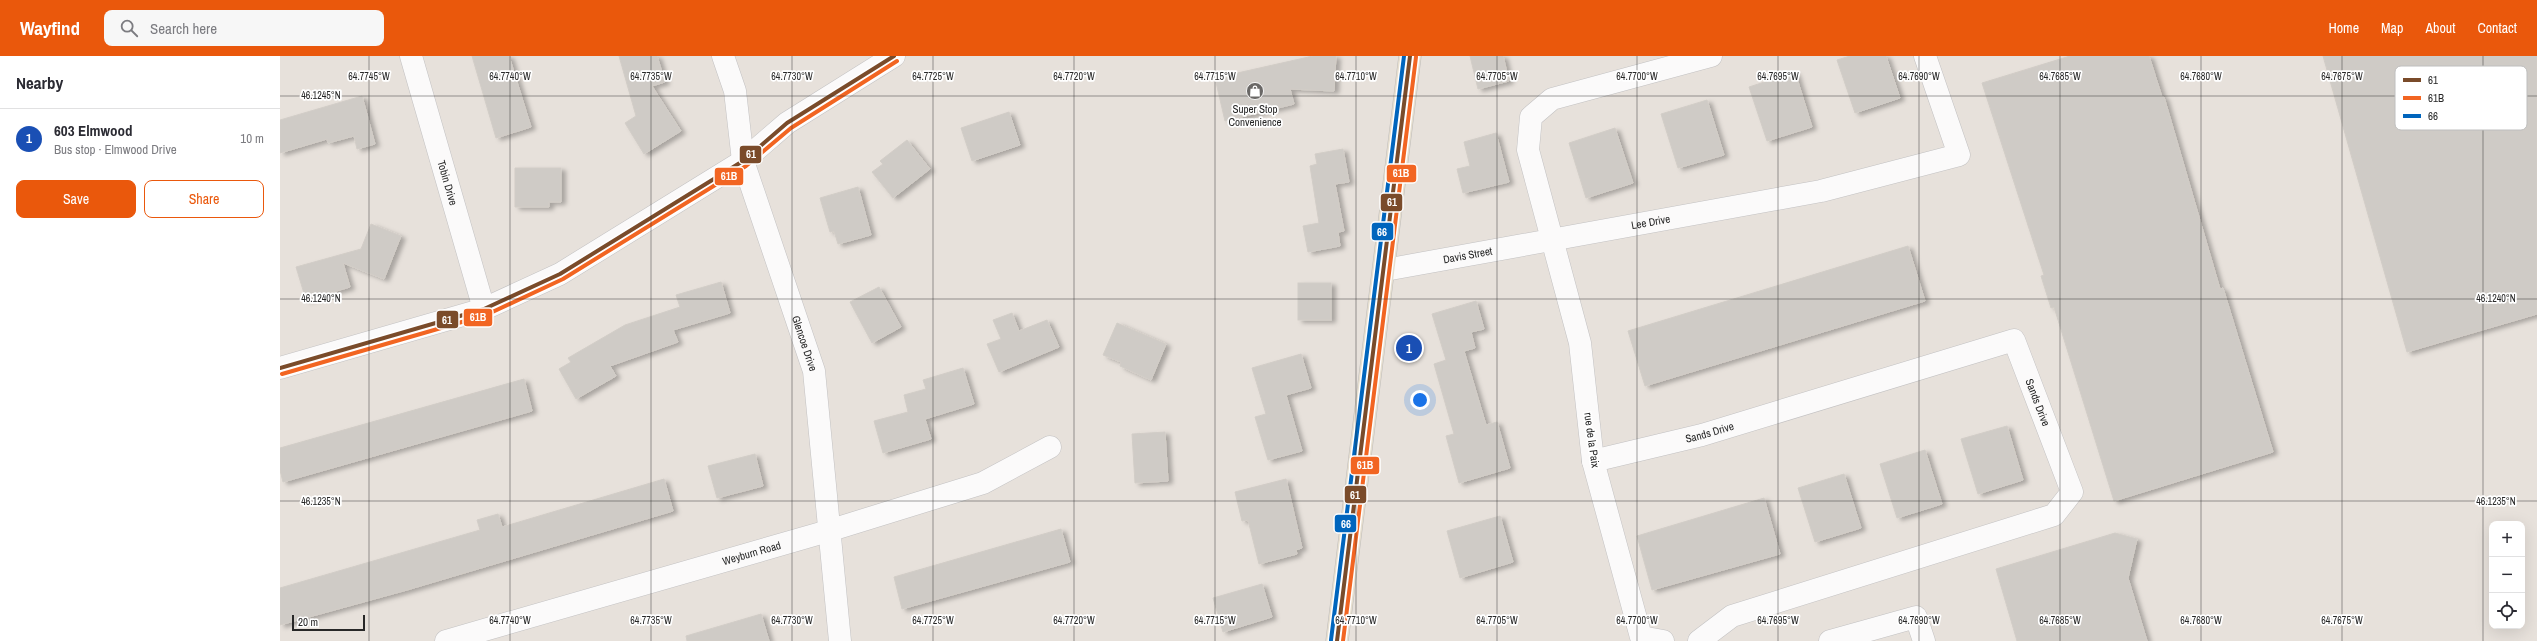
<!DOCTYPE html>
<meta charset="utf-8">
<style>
body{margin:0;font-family:"Archivo Narrow",sans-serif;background:#f7f7f7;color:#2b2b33}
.controls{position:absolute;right:12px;bottom:12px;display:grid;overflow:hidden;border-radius:8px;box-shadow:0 4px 16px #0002}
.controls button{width:36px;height:36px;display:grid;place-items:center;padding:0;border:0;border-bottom:1px solid #e1e1e2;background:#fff;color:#2b2b33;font:20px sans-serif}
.scale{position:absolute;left:12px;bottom:10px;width:73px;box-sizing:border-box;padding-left:4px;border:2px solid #272727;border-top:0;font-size:11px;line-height:14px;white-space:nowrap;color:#272727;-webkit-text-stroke:3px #fff;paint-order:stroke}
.you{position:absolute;left:1140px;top:344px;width:14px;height:14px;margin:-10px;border:3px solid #fff;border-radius:50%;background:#1a73e8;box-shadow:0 0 0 6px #1a73e833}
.badge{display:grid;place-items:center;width:26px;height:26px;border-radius:50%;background:#ea580c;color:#fff;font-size:13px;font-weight:700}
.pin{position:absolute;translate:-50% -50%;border:2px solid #fff;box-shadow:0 1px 4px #0006}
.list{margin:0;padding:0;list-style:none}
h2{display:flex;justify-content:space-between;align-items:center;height:52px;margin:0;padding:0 16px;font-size:17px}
h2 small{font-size:13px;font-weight:400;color:#7c7c81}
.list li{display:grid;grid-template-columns:26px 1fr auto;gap:12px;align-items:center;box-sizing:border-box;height:60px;padding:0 16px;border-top:1px solid #e1e1e2}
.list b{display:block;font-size:15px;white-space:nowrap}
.list p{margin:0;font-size:13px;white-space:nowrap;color:#7c7c81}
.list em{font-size:13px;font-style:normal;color:#7c7c81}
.actions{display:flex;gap:8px;padding:12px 16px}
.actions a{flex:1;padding:9px 0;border:1px solid #ea580c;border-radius:8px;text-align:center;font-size:14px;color:#ea580c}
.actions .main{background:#ea580c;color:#fff}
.icon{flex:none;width:22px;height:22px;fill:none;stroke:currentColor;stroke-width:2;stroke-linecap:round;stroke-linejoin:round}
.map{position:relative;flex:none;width:2257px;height:585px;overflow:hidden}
header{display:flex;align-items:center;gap:24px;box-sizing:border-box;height:56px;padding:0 20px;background:#ea580c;color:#fff}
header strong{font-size:19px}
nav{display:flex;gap:22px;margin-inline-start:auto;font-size:14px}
.search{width:280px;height:36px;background:#f7f7f7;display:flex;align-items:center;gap:10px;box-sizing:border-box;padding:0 14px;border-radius:8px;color:#7c7c81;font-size:15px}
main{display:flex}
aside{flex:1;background:#fff}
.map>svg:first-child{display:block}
.building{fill:#cfcbc6;stroke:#d2cdc7;filter:url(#shadow)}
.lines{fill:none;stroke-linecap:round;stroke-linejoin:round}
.minor-casing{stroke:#c2c1c2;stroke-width:23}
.major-casing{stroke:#bfbdbb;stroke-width:23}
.minor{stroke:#fbfafa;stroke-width:22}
.major{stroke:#e7dfcf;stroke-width:22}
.bus-1-casing{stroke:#fff;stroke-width:7}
.bus-2-casing{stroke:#fff;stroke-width:7}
.bus-3-casing{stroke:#fff;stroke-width:7}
.bus-1{stroke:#7a4b2a;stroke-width:4}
.bus-2{stroke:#f26522;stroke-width:4}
.bus-3{stroke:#0065bd;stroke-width:4}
.ticks{fill:none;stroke:#272727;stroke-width:1;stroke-opacity:0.45}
.labels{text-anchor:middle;stroke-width:3.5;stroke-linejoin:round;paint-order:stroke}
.poi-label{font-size:11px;fill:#272727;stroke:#fff}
.street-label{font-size:11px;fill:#272727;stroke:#fff}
.key{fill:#fff;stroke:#bebebe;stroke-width:1}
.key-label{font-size:11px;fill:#272727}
.ticks-label{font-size:10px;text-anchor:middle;fill:#272727;stroke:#fff;stroke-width:3.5;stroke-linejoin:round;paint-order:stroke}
.line-badge{stroke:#fff;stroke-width:1.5}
.badge-label{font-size:11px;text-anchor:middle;font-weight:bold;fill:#fff}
</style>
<header>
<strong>Wayfind</strong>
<div class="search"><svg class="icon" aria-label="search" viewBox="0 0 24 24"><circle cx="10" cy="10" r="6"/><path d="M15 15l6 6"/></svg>Search here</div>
<nav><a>Home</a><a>Map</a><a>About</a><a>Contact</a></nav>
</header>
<main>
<aside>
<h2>Nearby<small></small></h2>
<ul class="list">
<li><span class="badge" style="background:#1a4fb4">1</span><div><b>603 Elmwood</b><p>Bus stop · Elmwood Drive</p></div><em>10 m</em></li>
</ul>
<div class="actions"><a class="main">Save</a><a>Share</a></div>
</aside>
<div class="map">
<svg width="2257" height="585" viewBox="0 0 2257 585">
<defs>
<filter id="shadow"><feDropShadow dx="4.5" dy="2.5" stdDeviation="2" flood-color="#0004"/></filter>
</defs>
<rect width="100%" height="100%" fill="#e7e1db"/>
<!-- building -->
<g class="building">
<path d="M 192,0 L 229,0 L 251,71 L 216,82 Z"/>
<path d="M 339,0 L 377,0 L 385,26 L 372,30 L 401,75 L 364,98 L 345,67 L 356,60 Z"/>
<path d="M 1033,0 L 1056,0 L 1054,35 L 1010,33 L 1014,48 L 945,65 L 935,22 Z"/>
<path d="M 1190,0 L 1223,0 L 1229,25 L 1198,33 Z"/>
<path d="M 1570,0 L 1606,0 L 1620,42 L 1575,57 L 1557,4 Z"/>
<path d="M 1790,0 L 1869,0 L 1882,41 L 1884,41 L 1940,233 L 1943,232 L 1993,396 L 1834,445 L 1774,251 L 1771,252 L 1761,220 L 1764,219 L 1702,27 Z"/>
<path d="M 2043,0 L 2257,0 L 2257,258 L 2127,296 Z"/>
<path d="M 1515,16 L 1532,71 L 1487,85 L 1469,31 Z"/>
<path d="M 82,40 L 95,88 L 77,93 L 74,80 L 48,87 L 47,83 L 0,97 L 0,64 Z"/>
<path d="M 1427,44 L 1444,99 L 1398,112 L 1381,58 Z"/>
<path d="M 729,56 L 740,89 L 692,105 L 681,72 Z"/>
<path d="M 1335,72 L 1353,127 L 1306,142 L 1289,87 Z"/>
<path d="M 1216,77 L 1229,126 L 1183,137 L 1177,113 L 1190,110 L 1184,86 Z"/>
<path d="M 627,84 L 650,113 L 613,142 L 592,116 L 603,108 L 600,105 Z"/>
<path d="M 1063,93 L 1069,126 L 1055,128 L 1064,175 L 1058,176 L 1060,190 L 1028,196 L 1023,170 L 1039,167 L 1030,110 L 1037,108 L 1035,98 Z"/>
<path d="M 235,112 L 281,112 L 281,146 L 269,146 L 269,151 L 235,151 Z"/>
<path d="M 578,131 L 591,179 L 558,188 L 554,175 L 550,176 L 540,142 Z"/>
<path d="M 91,168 L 121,180 L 104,223 L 63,207 L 70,231 L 26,244 L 16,211 L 81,193 Z"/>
<path d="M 1628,190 L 1645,245 L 1365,330 L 1348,275 Z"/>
<path d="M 441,226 L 450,257 L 393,274 L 398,286 L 330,310 L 336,320 L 296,343 L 279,313 L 291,306 L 288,302 L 345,269 L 400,251 L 396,239 Z"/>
<rect x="1018" y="227" width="33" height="37"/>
<path d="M 599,231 L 621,271 L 592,287 L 570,246 Z"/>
<path d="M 1196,245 L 1204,273 L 1191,276 L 1195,292 L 1184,295 L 1206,369 L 1217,366 L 1230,412 L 1179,427 L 1166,380 L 1174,378 L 1154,308 L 1166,304 L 1152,258 Z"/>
<path d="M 732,257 L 739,275 L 767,264 L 779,291 L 719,316 L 707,288 L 721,283 L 713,264 Z"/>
<path d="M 837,267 L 886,288 L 871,324 L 840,310 L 841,306 L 823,299 Z"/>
<path d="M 1021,298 L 1031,332 L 1006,339 L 1022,395 L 988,404 L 975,361 L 986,358 L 972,312 Z"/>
<path d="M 683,312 L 694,348 L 645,363 L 651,383 L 603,397 L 594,365 L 628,356 L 624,339 L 646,333 L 643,324 Z"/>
<path d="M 244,323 L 252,355 L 3,426 L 0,414 L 0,392 Z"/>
<path d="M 1727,370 L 1743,424 L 1698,438 L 1681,383 Z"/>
<path d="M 885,376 L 888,425 L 855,427 L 852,378 Z"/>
<path d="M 1645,394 L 1662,448 L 1617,462 L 1600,408 Z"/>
<path d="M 475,398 L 483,430 L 437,442 L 428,410 Z"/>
<path d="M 1564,418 L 1581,472 L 1535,486 L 1518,432 Z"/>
<path d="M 384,423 L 393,455 L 127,534 L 0,569 L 0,532 L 200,474 L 197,464 L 218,458 L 222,471 Z"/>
<path d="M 1006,423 L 1022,492 L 1016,494 L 1017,498 L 979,508 L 968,464 L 962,465 L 955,436 Z"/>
<path d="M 1484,442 L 1500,498 L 1372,534 L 1357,480 Z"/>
<path d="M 1220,460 L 1233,506 L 1180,522 L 1167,475 Z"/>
<path d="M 781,473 L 790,506 L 622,553 L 614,521 Z"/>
<path d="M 1835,477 L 1857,483 L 1848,522 L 1867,585 L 1737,585 L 1716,513 Z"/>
<path d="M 982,528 L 992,561 L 943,576 L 933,542 Z"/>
<path d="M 481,558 L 489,585 L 407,585 L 406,580 Z"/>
</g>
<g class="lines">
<!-- minor casing -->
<g class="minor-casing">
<g id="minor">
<path id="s1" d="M 131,0 L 204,253"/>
<path id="s2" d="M 443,0 L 455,35 L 463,105 L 534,315 L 560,585"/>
<path id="s3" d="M 1105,214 L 1541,135 L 1679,99 L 1645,0"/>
<path d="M 0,312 L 204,253 L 280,218 L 463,105 L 507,67 L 614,0"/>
<path id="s4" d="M 1313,405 L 1422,379 L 1734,284 L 1792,436 L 1774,459 L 1452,560 L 1419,585"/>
<path id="s5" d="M 166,585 L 548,475 L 703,427 L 770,391"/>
<path d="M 1383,585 L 1361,581 L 1313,405 L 1300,287 L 1248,94 L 1251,61 L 1272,43 L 1431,0"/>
<path d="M 1550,585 L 1636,561 L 1644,585"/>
</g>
</g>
<!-- major casing -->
<g class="major-casing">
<path id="major" d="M 1057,585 L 1130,0"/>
</g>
<!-- minor -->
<use href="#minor" class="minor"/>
<!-- major -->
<use href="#major" class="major"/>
<!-- bus-1 casing -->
<g class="bus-1-casing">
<g id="bus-1">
<path d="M 0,312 L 204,253 L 280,218 L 463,105 L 507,67 L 614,0"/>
<path d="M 1057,585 L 1130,0"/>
</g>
</g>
<!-- bus-2 casing -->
<g class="bus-2-casing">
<g id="bus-2">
<path d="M 2,318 L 206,259 L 283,223 L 466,110 L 511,72 L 617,5"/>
<path d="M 1063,585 L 1136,1"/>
</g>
</g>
<!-- bus-3 casing -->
<g class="bus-3-casing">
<path id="bus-3" d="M 1051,584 L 1124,0"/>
</g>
<!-- bus-1 -->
<use href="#bus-1" class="bus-1"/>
<!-- bus-2 -->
<use href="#bus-2" class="bus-2"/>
<!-- bus-3 -->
<use href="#bus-3" class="bus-3"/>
</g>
<!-- ticks -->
<path class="ticks" d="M 89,0 L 89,585M 230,0 L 230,585M 371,0 L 371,585M 512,0 L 512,585M 653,0 L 653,585M 794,0 L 794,585M 935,0 L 935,585M 1076,0 L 1076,585M 1217,0 L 1217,585M 1357,0 L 1357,585M 1498,0 L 1498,585M 1639,0 L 1639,585M 1780,0 L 1780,585M 1921,0 L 1921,585M 2062,0 L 2062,585M 2203,0 L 2203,585M 0,40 L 2257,40M 0,243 L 2257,243M 0,445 L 2257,445"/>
<!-- icons -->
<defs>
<g id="shop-disc" transform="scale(0.9)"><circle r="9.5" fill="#6a6866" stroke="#fff"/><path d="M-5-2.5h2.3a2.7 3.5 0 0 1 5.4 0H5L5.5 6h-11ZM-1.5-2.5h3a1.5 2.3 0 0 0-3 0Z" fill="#fff"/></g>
</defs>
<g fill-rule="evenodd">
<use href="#shop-disc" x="975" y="35"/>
</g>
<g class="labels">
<!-- poi labels -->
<g class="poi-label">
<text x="975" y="57">Super Stop<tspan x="975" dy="13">Convenience</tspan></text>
</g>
<!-- street labels -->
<g class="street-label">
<text dy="4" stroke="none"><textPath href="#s1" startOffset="132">Tobin Drive</textPath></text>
<text dy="4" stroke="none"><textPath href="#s3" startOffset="270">Lee Drive</textPath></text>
<text dy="4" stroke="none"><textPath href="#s3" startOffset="84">Davis Street</textPath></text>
<text dy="4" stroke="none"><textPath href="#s2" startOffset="300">Glencoe Drive</textPath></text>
<text dy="4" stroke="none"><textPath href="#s4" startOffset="505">Sands Drive</textPath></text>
<text dy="4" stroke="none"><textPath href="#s4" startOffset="120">Sands Drive</textPath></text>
<text transform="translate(1312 384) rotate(82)" y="4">rue de la Paix</text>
<text dy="4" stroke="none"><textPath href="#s5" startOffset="318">Weyburn Road</textPath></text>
</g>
</g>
<!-- legend -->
<rect x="2115" y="10" width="132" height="64" rx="6" class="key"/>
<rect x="2123" y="22" width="18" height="4" fill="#7a4b2a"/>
<rect x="2123" y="40" width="18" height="4" fill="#f26522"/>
<rect x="2123" y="58" width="18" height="4" fill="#0065bd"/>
<g class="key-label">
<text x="2148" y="28">61</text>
<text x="2148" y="46">61B</text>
<text x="2148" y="64">66</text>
</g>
<g class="ticks-label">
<text x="89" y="24">64.7745°W</text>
<text x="230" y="24">64.7740°W</text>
<text x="371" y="24">64.7735°W</text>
<text x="512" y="24">64.7730°W</text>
<text x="653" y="24">64.7725°W</text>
<text x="794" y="24">64.7720°W</text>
<text x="935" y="24">64.7715°W</text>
<text x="1076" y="24">64.7710°W</text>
<text x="1217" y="24">64.7705°W</text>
<text x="1357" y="24">64.7700°W</text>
<text x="1498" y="24">64.7695°W</text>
<text x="1639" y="24">64.7690°W</text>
<text x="1780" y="24">64.7685°W</text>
<text x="1921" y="24">64.7680°W</text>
<text x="2062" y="24">64.7675°W</text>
<text x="41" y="43">46.1245°N</text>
<text x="41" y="246">46.1240°N</text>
<text x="2216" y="246">46.1240°N</text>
<text x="41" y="449">46.1235°N</text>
<text x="2216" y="449">46.1235°N</text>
<text x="230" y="568">64.7740°W</text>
<text x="371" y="568">64.7735°W</text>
<text x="512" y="568">64.7730°W</text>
<text x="653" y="568">64.7725°W</text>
<text x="794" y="568">64.7720°W</text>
<text x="935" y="568">64.7715°W</text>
<text x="1076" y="568">64.7710°W</text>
<text x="1217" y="568">64.7705°W</text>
<text x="1357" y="568">64.7700°W</text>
<text x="1498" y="568">64.7695°W</text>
<text x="1639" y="568">64.7690°W</text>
<text x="1780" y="568">64.7685°W</text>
<text x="1921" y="568">64.7680°W</text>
<text x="2062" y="568">64.7675°W</text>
</g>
<g class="line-badge">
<rect x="459" y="89" width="23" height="19" rx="4" fill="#7a4b2a"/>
<rect x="1106" y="108" width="31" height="19" rx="4" fill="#f26522"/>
<rect x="434" y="111" width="30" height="19" rx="4" fill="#f26522"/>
<rect x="1100" y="137" width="23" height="19" rx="4" fill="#7a4b2a"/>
<rect x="1091" y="166" width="23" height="19" rx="4" fill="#0065bd"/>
<rect x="183" y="252" width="30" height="19" rx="4" fill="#f26522"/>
<rect x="156" y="254" width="23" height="19" rx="4" fill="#7a4b2a"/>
<rect x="1070" y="400" width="30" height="19" rx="4" fill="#f26522"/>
<rect x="1064" y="429" width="23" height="19" rx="4" fill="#7a4b2a"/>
<rect x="1054" y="458" width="23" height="19" rx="4" fill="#0065bd"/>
</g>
<g class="badge-label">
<text x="471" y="102">61</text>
<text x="1121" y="121">61B</text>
<text x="449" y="124">61B</text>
<text x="1112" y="150">61</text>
<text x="1102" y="180">66</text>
<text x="198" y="265">61B</text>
<text x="167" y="268">61</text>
<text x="1085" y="413">61B</text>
<text x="1075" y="443">61</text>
<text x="1066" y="472">66</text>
</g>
</svg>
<div class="controls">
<button>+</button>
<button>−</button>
<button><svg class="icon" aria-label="locate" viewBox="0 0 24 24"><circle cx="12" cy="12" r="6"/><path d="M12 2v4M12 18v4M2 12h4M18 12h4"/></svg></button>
</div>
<div class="scale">20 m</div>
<div class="you"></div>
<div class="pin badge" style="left:1129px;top:292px;background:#1a4fb4">1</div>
</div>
</main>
